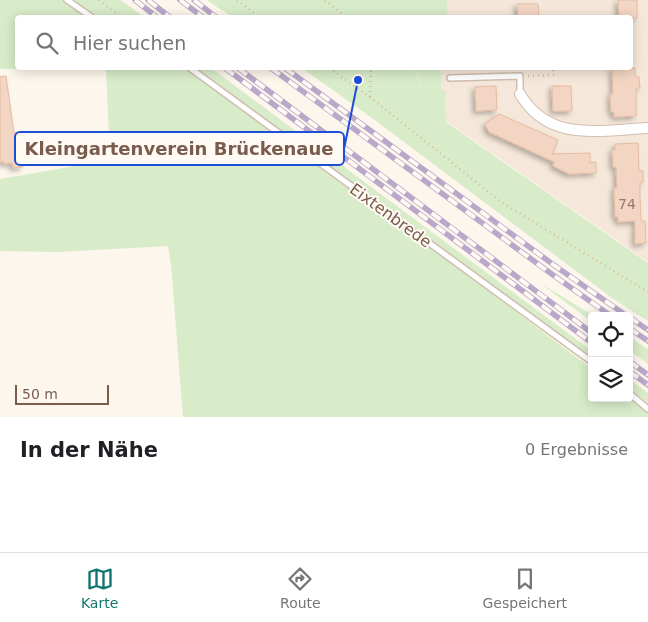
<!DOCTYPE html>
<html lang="de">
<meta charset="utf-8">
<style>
body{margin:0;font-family:"DejaVu Sans",sans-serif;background:#f2f2f2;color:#202124}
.controls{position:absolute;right:15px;bottom:15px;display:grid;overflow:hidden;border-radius:5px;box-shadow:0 2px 12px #0003}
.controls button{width:45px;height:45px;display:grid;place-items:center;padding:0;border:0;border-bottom:1px solid #e0e0e0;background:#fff;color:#202124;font:25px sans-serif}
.scale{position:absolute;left:15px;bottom:12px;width:94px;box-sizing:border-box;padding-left:5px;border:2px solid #7a5c4d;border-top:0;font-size:14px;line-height:18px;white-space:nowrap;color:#7a5c4d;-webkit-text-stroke:4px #fffaf3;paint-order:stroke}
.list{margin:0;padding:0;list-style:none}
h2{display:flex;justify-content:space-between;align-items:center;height:65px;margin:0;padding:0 20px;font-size:21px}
h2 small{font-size:16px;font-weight:400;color:#757577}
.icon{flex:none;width:28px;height:28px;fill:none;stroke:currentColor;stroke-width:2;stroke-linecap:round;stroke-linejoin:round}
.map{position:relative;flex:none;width:648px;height:417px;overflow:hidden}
.search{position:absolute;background:#fff;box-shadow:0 2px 12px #0003;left:15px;right:15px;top:15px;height:55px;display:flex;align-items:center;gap:12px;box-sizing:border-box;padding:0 18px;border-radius:5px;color:#757577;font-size:19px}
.sheet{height:135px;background:#fff}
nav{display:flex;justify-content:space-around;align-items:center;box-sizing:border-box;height:70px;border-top:1px solid #e0e0e0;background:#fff;font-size:14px;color:#757577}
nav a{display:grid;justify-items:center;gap:2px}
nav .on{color:#0f766e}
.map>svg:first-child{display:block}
.residential{fill:#f5e8da}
.green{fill:#d8ecc9}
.building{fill:#f3d5c3;stroke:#e6bba3;filter:url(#shadow)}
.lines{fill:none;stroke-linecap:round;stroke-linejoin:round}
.lane-casing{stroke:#d1beb0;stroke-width:8}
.street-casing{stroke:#d1beb0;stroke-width:12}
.path{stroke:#d9b8a5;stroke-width:2.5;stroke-dasharray:1 4;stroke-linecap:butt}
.lane{stroke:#fff;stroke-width:5}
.street{stroke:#fff;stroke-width:10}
.rail-casing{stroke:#b9a8c9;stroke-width:5.5}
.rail{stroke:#fffaf3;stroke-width:4;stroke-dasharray:11;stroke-linecap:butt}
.labels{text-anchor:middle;stroke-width:4;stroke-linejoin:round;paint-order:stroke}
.number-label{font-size:14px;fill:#987a6a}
.street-label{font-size:16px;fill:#7a5c4d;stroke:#fffaf3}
.leader{fill:none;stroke:#1d4ed8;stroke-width:2}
.callout-dot{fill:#1d4ed8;stroke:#fffaf3;stroke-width:2}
.callout{fill:#fffaf3;stroke:#1d4ed8;stroke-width:2}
.callout-label{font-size:18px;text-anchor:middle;font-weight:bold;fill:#7a5c4d}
</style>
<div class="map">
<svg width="648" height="417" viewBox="0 0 648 417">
<defs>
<filter id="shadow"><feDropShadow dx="-3" dy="3" stdDeviation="2.5" flood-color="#0004"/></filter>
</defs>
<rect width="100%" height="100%" fill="#fdf6ec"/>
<!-- residential -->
<path class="residential" d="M 447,0 L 648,0 L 648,262 L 446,121 L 445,90 L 423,90 L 414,68 L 630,68 L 630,18 L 448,17 Z"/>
<!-- green -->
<g class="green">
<path d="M 0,0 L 63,0 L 90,17 L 18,18 L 18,68 L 185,68 L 477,282 L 592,369 L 592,398 L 629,398 L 648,412 L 648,417 L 183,417 L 171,265 L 168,246 L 57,252 L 0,251 L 0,179 L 110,160 L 106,69 L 0,69 Z"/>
<path d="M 72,0 L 121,0 L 144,17 L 99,17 Z"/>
<path d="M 207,0 L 447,0 L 448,17 L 232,17 Z"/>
<path d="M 194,68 L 211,68 L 592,351 L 592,358 Z"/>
<path d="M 302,68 L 414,68 L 423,91 L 415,68 L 441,68 L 441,90 L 445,90 L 446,122 L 648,263 L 648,321 L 612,298 L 372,118 Z"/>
<path d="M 540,283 L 594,316 L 592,316 L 592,322 Z"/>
<path d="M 629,337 L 648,349 L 648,364 L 629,350 Z"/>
<path d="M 629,379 L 648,393 L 648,403 L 629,388 Z"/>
</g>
<!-- building -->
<g class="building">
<path d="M 618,0 L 637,0 L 637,18 L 619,18 Z"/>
<path d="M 517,4 L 538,4 L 539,18 L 518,18 Z"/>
<path d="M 612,68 L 635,68 L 635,77 L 639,77 L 640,88 L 636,88 L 636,116 L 614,117 L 614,112 L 611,112 L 610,94 L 613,94 Z"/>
<path d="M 6,76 L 13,126 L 14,133 L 17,133 L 23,167 L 13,168 L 12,163 L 4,164 L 4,162 L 0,162 L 0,77 Z"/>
<path d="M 496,86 L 497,110 L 476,111 L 475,87 Z"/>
<path d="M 552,86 L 571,86 L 572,111 L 553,111 Z"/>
<path d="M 499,114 L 558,140 L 552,154 L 590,153 L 590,163 L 596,162 L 596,173 L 569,174 L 553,166 L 554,162 L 489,132 L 485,124 Z"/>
<path d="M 638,143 L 639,171 L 643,171 L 643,182 L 640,182 L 640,197 L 641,221 L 645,221 L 646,243 L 635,244 L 635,221 L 618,222 L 618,217 L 615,217 L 614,188 L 617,188 L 616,167 L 613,167 L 612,150 L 615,150 L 615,144 Z"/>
</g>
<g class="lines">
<!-- lane casing -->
<g class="lane-casing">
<g id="lane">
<path d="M 67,0 L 93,18"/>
<path d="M 190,68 L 592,362"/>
<path d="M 450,78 L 520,76 L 520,94"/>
<path d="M 629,393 L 648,409"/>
</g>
</g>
<!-- street casing -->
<g class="street-casing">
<path id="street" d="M 520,94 C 549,143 599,130 648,128"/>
</g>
<!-- path -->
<g class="path">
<path d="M 99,0 L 122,18"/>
<path d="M 237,0 L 261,18"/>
<path d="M 325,0 L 347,18"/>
<path d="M 329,68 L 370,97 L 501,202 L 648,292"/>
<path d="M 528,76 L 554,75 L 553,68"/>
<path d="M 370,97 L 371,68"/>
</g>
<!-- lane -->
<use href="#lane" class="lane"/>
<!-- street -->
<use href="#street" class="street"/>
<!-- rail casing -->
<g class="rail-casing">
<g id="rail">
<path d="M 135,0 L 158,18"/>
<path d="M 148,0 L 171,18"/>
<path d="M 180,0 L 204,18"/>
<path d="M 194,0 L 217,18"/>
<path d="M 225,68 L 592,343"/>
<path d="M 238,68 L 592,333"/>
<path d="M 271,68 L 553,275 L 611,316"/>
<path d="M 285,68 L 558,268 L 627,316"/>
<path d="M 629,317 L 648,330"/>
<path d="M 629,328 L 648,341"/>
<path d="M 629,361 L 648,375"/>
<path d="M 629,371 L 648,385"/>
</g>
</g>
<!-- rail -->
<use href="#rail" class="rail"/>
</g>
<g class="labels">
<!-- number labels -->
<g class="number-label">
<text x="627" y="209">74</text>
</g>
<!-- street labels -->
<g class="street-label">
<text transform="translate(391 215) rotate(36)" y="6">Eixtenbrede</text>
</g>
</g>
<!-- callouts -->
<path class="leader" d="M358 80L344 149"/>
<circle class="callout-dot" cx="358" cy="80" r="5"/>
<rect class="callout" x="15" y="132" width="329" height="33" rx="5"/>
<g class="callout-label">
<text x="179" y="155">Kleingartenverein Brückenaue</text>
</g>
</svg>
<div class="controls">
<button><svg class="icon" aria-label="locate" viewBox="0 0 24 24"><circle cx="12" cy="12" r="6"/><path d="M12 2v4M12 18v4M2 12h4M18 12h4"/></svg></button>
<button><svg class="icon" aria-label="layers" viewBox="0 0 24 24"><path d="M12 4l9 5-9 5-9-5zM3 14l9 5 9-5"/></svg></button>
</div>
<div class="scale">50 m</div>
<div class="search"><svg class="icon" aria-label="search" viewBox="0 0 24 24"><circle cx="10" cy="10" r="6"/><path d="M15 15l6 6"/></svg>Hier suchen</div>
</div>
<section class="sheet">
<h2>In der Nähe<small>0 Ergebnisse</small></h2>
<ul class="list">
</ul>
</section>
<nav>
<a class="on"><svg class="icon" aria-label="map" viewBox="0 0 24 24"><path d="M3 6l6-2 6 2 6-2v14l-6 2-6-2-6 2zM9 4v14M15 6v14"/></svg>Karte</a>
<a><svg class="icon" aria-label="directions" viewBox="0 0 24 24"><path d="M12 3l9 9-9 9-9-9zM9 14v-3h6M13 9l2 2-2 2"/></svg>Route</a>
<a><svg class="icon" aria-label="saved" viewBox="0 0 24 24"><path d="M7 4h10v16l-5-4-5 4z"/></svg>Gespeichert</a>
</nav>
